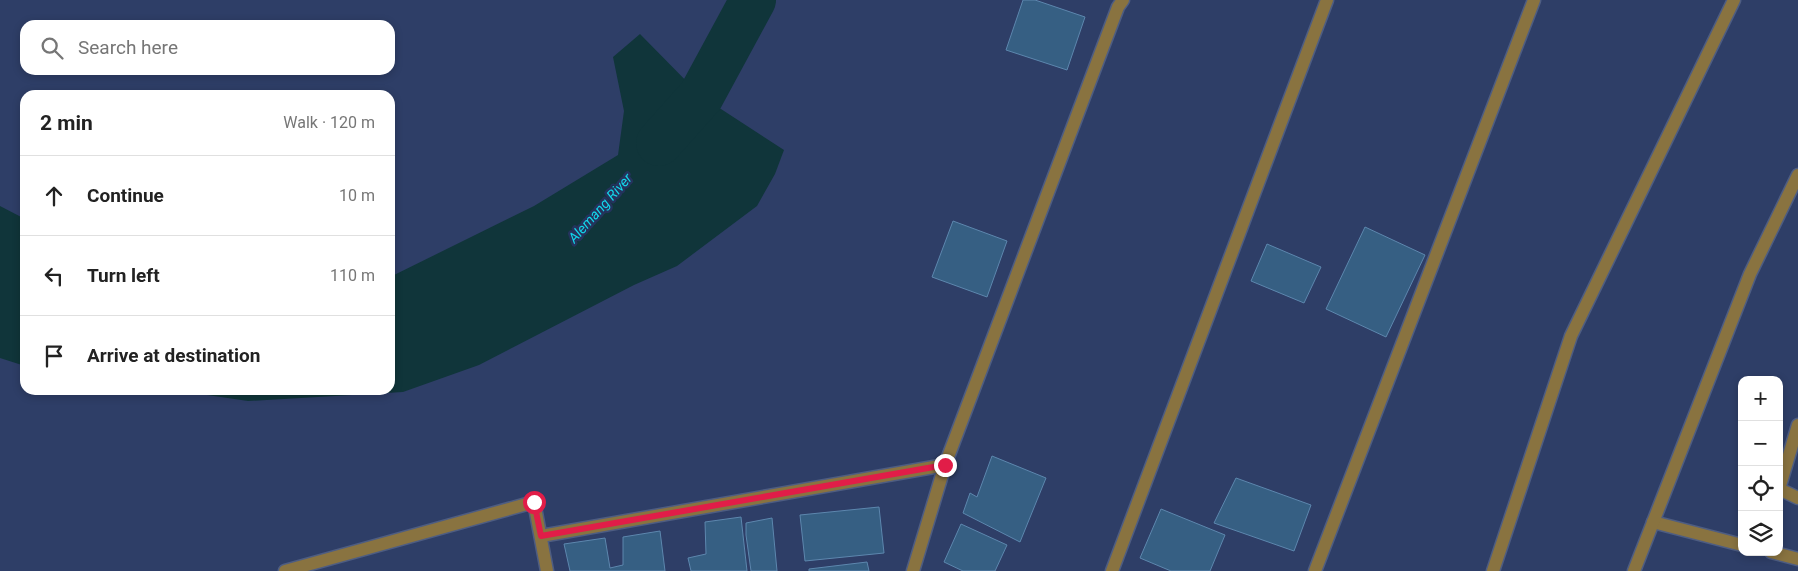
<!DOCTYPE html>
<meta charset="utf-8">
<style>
body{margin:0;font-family:Roboto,sans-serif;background:#f2f2f2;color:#222}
.controls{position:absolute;right:15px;bottom:15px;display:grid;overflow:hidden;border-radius:10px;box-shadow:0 2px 8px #0003}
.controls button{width:45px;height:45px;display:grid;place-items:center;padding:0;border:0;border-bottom:1px solid #e0e0e0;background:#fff;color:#222;font:25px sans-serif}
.stop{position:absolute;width:15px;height:15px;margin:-11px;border:4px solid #e11d48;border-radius:50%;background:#fff}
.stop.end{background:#e11d48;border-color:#fff;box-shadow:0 1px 5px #0008}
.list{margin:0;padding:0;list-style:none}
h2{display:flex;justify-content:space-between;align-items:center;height:65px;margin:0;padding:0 20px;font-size:21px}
h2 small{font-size:16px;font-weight:400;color:#767676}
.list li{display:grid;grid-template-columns:32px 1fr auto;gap:15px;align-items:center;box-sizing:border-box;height:80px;padding:0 20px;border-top:1px solid #e0e0e0}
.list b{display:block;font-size:19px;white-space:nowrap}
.list em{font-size:16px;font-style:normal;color:#767676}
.icon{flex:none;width:28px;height:28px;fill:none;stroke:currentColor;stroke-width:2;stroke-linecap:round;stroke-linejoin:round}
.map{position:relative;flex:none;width:1798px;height:571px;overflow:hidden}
.search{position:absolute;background:#fff;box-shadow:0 2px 8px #0003;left:20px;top:20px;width:375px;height:55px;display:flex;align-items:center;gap:12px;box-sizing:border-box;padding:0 18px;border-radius:15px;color:#767676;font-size:19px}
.panel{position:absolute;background:#fff;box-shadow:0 2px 8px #0003;left:20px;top:90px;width:375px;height:305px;border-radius:15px}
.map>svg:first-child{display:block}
.water{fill:#10353a}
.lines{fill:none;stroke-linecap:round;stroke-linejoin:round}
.river{stroke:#10353a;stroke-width:46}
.building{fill:#365f83;stroke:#5d87ae}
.minor-casing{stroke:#4e5d82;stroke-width:15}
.minor{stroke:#897340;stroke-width:12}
.route{stroke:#e11d48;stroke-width:6}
.labels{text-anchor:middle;stroke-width:5;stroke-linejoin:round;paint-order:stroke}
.water-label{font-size:14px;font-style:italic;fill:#13d7eb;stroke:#24335c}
</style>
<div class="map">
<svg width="1798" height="571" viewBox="0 0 1798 571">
<rect width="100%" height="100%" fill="#2e3e67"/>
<!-- water -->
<g class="water">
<path d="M 640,34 L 701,96 L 784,150 L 775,174 L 757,206 L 677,266 L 634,285 L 479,365 L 403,392 L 248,401 L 173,390 L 390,390 L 390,277 L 534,206 L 618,155 L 624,111 L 613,57 Z"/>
<path d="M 0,206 L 25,219 L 25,366 L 0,358 Z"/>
</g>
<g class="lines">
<!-- river -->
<path class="river" d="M 659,143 L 701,96 L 753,0"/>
</g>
<!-- building -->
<g class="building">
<path d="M 1023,0 L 1035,0 L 1085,17 L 1067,70 L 1006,50 Z"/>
<path d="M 953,221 L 1007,241 L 987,297 L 932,277 Z"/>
<path d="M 1365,227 L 1425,255 L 1386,337 L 1326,309 Z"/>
<path d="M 1267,244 L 1321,267 L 1304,303 L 1251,281 Z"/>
<path d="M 992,456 L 1046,478 L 1020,542 L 963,513 L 970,493 L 977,497 Z"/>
<path d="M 1236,478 L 1311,505 L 1294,551 L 1214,523 Z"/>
<path d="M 879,507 L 884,553 L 805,561 L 800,515 Z"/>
<path d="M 1161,509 L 1225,535 L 1210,571 L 1171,571 L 1140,558 Z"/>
<path d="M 741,517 L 747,571 L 691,571 L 688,558 L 706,554 L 705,522 Z"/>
<path d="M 772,518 L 777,571 L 751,571 L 746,535 L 746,523 Z"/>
<path d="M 961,524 L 1007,545 L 995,571 L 963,571 L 944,562 Z"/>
<path d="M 660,531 L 665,571 L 570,571 L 564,544 L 605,538 L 610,568 L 623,565 L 623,537 Z"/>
<path d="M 867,562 L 869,571 L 809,571 L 809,569 Z"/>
</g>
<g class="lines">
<!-- minor casing -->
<g class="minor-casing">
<g id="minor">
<path d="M 1779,489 L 1798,425"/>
<path d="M 1779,489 L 1798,498"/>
<path d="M 1653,522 L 1742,545"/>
<path d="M 541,536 L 945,465"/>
<path d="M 1771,552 L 1798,559"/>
<path d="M 285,571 L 534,502 L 547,571"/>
<path d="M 913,571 L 945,465 L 1118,7 L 1123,0"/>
<path d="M 1112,571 L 1327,0"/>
<path d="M 1315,571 L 1534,0"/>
<path d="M 1493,571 L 1571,336 L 1734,0"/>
<path d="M 1634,571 L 1750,274 L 1798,175"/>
</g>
</g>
<!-- minor -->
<use href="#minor" class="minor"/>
</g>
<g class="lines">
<!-- route -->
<path class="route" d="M 534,502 L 541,536 L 945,465"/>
</g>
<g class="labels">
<!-- water labels -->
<g class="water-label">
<text transform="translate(600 208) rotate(-48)" y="5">Alemang River</text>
</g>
</g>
</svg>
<div class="controls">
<button>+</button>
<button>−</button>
<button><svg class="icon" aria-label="locate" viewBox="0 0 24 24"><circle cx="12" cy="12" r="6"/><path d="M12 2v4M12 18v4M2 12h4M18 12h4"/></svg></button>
<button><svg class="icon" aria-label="layers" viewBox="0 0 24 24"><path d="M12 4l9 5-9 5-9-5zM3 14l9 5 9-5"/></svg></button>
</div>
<div class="stop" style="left:534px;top:502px"></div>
<div class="stop end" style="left:945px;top:465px"></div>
<div class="search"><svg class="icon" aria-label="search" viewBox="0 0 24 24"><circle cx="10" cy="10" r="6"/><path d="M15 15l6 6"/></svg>Search here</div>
<section class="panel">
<h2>2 min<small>Walk · 120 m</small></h2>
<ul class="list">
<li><svg class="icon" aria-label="ahead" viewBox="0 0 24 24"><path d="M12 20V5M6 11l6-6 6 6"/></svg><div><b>Continue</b></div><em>10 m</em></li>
<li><svg class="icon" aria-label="left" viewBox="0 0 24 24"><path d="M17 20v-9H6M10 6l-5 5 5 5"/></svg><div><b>Turn left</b></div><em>110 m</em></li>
<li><svg class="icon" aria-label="arrive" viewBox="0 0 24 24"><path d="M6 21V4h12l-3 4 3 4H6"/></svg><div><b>Arrive at destination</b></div></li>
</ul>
</section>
</div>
